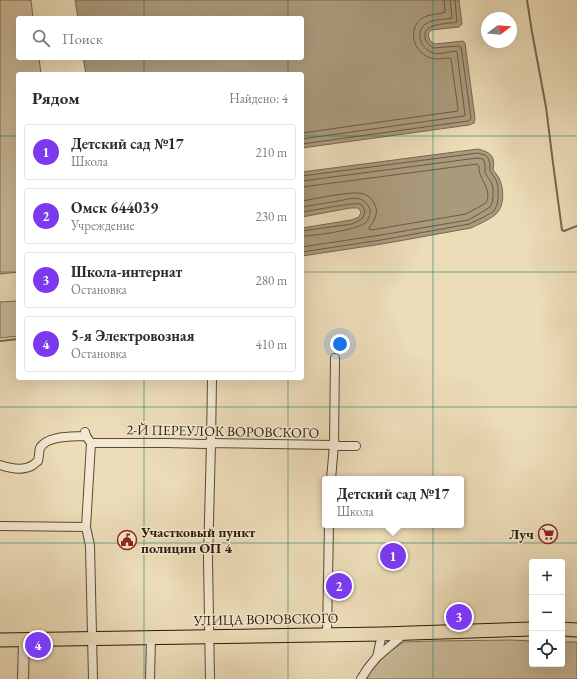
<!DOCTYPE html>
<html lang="ru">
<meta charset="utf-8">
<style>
body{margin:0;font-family:"EB Garamond",serif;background:#f2f2f3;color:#2b2b33}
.controls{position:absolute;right:12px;bottom:12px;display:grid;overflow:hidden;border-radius:4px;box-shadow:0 4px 16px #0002}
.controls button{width:36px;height:36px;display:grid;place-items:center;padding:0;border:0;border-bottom:1px solid #e1e1e2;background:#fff;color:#2b2b33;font:20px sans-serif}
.compass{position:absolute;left:481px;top:12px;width:36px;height:36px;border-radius:50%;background:#fff;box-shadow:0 4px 16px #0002;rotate:74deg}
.you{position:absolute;left:340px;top:344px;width:14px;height:14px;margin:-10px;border:3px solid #fff;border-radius:50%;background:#1a73e8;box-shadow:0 0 0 6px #1a73e833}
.badge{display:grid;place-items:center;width:26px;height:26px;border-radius:50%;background:#7c3aed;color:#fff;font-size:13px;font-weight:700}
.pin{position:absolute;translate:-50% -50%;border:2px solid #fff;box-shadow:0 1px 4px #0006}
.popup{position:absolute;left:322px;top:476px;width:142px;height:52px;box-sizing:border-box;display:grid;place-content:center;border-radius:4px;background:#fff;filter:drop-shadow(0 1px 3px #0005);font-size:13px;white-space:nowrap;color:#7c7c81}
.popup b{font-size:15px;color:#2b2b33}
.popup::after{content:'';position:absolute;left:50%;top:100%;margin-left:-8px;border:8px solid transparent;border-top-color:#fff}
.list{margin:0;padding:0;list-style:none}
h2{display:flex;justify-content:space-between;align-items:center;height:52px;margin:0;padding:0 16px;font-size:17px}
h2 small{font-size:13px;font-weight:400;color:#7c7c81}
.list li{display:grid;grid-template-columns:26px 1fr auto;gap:12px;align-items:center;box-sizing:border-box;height:56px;margin:0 8px 8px;padding:0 8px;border:1px solid #e1e1e2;border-radius:4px}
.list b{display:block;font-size:15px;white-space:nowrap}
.list p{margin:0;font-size:13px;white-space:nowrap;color:#7c7c81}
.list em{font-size:13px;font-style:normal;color:#7c7c81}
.icon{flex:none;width:22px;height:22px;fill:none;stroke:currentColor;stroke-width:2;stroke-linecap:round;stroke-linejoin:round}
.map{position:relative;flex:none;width:577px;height:679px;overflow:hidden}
.search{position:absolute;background:#fff;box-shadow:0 4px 16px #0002;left:16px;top:16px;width:288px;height:44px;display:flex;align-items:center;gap:10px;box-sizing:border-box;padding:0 14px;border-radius:4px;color:#7c7c81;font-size:15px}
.panel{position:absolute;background:#fff;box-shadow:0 4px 16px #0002;left:16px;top:72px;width:288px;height:308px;border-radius:4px}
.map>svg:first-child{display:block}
.green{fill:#cbbb9a;stroke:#7a6a51}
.water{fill:#aa9a7c;stroke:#77674e}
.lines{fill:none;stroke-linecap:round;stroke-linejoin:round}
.shore{stroke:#6a5a42;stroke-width:1}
.stream{stroke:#77674e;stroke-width:2}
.minor-casing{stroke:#5a4a34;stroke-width:10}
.tertiary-casing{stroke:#5a4a34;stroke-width:12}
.primary-casing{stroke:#2a1a08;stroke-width:15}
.minor{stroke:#f3e8d1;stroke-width:8}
.tertiary{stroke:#f3e8d1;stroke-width:10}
.primary{stroke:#ecdcb8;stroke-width:13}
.grid{fill:none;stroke:#0f766e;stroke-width:1;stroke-opacity:0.55}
.labels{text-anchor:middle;stroke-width:3;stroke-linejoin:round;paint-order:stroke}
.street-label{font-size:14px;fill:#2a1a08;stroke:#f3e8d1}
.poi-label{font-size:14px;font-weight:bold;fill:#2a1a08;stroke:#f3e8d1;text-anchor:start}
</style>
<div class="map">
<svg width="577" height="679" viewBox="0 0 577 679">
<rect width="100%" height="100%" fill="#ecdcb8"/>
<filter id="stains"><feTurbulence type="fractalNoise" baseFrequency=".005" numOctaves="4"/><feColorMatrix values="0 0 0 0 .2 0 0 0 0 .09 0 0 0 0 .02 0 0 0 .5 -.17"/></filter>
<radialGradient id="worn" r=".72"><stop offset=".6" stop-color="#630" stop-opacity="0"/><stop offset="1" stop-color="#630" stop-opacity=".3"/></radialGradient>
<!-- green -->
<g class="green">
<path d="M 0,0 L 31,0 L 33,18 L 18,18 L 18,58 L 39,58 L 41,74 L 18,74 L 18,272 L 0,274 Z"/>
<path d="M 18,301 L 18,336 L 0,338 L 0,302 Z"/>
<path d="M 511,640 L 532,641 L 532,664 L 562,664 L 562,642 L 577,642 L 577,679 L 367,679 L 368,673 L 376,663 L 390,651 L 404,642 L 433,641 Z"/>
</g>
<!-- water -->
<g class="water">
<path d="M 75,0 L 459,0 L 462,24 L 459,27 L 431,30 L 428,34 L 430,41 L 435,44 L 463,41 L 465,43 L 475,118 L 474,123 L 469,125 L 302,148 L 302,74 L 86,74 L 83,58 L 302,58 L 302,18 L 78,18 Z"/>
<path d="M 478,149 C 490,152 496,156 493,170 C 495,172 497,175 499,178 C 504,188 505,206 496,214 C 489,220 479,224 471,228 L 382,244 L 302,256 L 302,228 L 351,220 L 359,217 L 361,212 L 358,208 L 350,208 L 302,217 L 302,172 Z"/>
</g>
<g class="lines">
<!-- shore -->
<g class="shore">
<path d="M 302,133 L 458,111 L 458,109 L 451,59 L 450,58 C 444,58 437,60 431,58 C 413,53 406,28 424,17 C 430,14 438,15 445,12 L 444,0"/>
<path d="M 302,139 L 464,116 L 465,115 L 457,52 L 455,51 C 448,52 439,55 433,53 C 420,49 414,30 427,23 C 434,19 444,20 452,18 L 450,0"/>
<path d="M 302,144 L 468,121 L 470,120 L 471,118 L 461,47 L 459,46 L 434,48 C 429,45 425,42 425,36 C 423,23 449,24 457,22 L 455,0"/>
<path d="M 302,176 L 478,153 L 485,155 L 488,158 L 490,164 L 490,171 L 496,180 L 498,187 L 498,199 L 497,205 L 494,211 L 482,218 L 469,224 L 381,240 L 302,252"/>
<path d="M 302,181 L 477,158 L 483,159 L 484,161 L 485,164 L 485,173 L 491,182 L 493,188 L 493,198 L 492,203 L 490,207 L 479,214 L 468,220 L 381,235 L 302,247"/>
<path d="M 302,187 L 477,164 L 479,166 C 478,180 493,188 486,203 L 466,214 L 371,230 L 370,230 L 369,228 C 374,221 379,213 375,205 C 373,200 369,196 364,194 C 354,190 315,199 302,201"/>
<path d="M 302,207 C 314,205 326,203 338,201 C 345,200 353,197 360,199 C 364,200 369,205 370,210 C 371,214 368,221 365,223 C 357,230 314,236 302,236"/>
<path d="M 302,212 C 311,211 354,202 360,204 C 363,205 364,209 365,212 L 362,219 L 352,224 L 302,231"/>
</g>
<!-- stream -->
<g class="stream">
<path d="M 527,0 L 532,32 L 546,107 L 553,163 L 562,230 L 564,231 L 577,226"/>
<path d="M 0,341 L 18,339"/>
</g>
<!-- minor casing -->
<g class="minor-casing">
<g id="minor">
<path d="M 85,432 L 86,436 L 91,443 L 86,527 L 90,546 L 93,679"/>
<path d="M 91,443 L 168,443 L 205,444 L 211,443 L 334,445 L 339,446 L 356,446"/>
<path d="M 0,465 C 9,468 24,471 33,465 C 35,464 36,462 38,461 C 39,457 39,452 40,448 C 47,435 73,437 86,436"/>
<path d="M 331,479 L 334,445 L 335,358"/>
<path d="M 0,526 L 86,527"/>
<path d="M 327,634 L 329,525"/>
<path d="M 377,657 L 404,634"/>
<path d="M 150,679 L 151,637"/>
<path d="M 210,679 L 208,559 L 211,443 L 212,378"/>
<path d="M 361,679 L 368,668 L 377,657 L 382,634"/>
</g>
</g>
<!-- tertiary casing -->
<g class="tertiary-casing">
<path id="tertiary" d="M 23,679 L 24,640"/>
</g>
<!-- primary casing -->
<g class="primary-casing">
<g id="primary">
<path d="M 562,629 L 577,630"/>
<path d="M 0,640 L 382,634 L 532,629"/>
</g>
</g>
<!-- minor -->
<use href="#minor" class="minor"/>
<!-- tertiary -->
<use href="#tertiary" class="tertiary"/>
<!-- primary -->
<use href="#primary" class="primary"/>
</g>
<!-- grid -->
<path class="grid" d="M 144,0 L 144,18M 288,0 L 288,18M 433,0 L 433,679M 144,58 L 144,74M 288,58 L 288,74M 0,136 L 18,136M 302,136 L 577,136M 0,272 L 18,272M 302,272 L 577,272M 144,378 L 144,679M 288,378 L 288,679M 0,407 L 577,407M 0,543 L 577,543"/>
<!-- icons -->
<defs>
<g id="supermarket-ring" transform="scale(1)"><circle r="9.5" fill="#f3e8d1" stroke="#8f2418" stroke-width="1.5"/><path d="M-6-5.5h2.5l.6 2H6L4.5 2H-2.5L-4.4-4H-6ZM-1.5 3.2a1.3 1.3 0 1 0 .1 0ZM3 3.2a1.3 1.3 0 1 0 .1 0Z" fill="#8f2418"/></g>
<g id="civic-ring" transform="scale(1)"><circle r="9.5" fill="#f3e8d1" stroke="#8f2418" stroke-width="1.5"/><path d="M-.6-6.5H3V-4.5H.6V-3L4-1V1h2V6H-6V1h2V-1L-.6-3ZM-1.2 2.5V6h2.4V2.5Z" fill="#8f2418"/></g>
</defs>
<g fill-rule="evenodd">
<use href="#supermarket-ring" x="548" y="534"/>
<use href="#civic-ring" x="127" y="540"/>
</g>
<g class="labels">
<!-- street labels -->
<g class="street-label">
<text transform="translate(223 431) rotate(1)" y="5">2-Й ПЕРЕУЛОК ВОРОВСКОГО</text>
<text transform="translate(266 619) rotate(-1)" y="5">УЛИЦА ВОРОВСКОГО</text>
</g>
<!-- poi labels -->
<g class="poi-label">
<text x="141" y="537">Участковый пункт<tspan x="141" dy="16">полиции ОП 4</tspan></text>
<text x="534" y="539" text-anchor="end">Луч</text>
</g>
</g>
<rect width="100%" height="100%" filter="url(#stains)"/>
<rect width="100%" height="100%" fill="url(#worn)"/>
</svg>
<div class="controls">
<button>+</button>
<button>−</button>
<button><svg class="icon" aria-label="locate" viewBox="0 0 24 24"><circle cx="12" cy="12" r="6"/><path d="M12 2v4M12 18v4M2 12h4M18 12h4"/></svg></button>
</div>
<svg class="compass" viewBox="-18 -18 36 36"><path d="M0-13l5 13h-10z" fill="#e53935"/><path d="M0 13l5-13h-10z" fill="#7c7c81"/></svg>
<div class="you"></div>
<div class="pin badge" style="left:393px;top:556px">1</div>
<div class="popup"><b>Детский сад №17</b>Школа</div>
<div class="pin badge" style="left:339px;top:586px">2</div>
<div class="pin badge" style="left:459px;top:617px">3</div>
<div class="pin badge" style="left:38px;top:645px">4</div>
<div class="search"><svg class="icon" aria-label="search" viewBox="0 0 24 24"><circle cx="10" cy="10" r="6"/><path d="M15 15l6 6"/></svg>Поиск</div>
<section class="panel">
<h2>Рядом<small>Найдено: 4</small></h2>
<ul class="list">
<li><span class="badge">1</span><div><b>Детский сад №17</b><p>Школа</p></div><em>210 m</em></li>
<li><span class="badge">2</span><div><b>Омск 644039</b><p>Учреждение</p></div><em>230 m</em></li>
<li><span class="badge">3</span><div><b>Школа-интернат</b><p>Остановка</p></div><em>280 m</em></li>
<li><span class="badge">4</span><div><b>5-я Электровозная</b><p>Остановка</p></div><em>410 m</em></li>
</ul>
</section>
</div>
